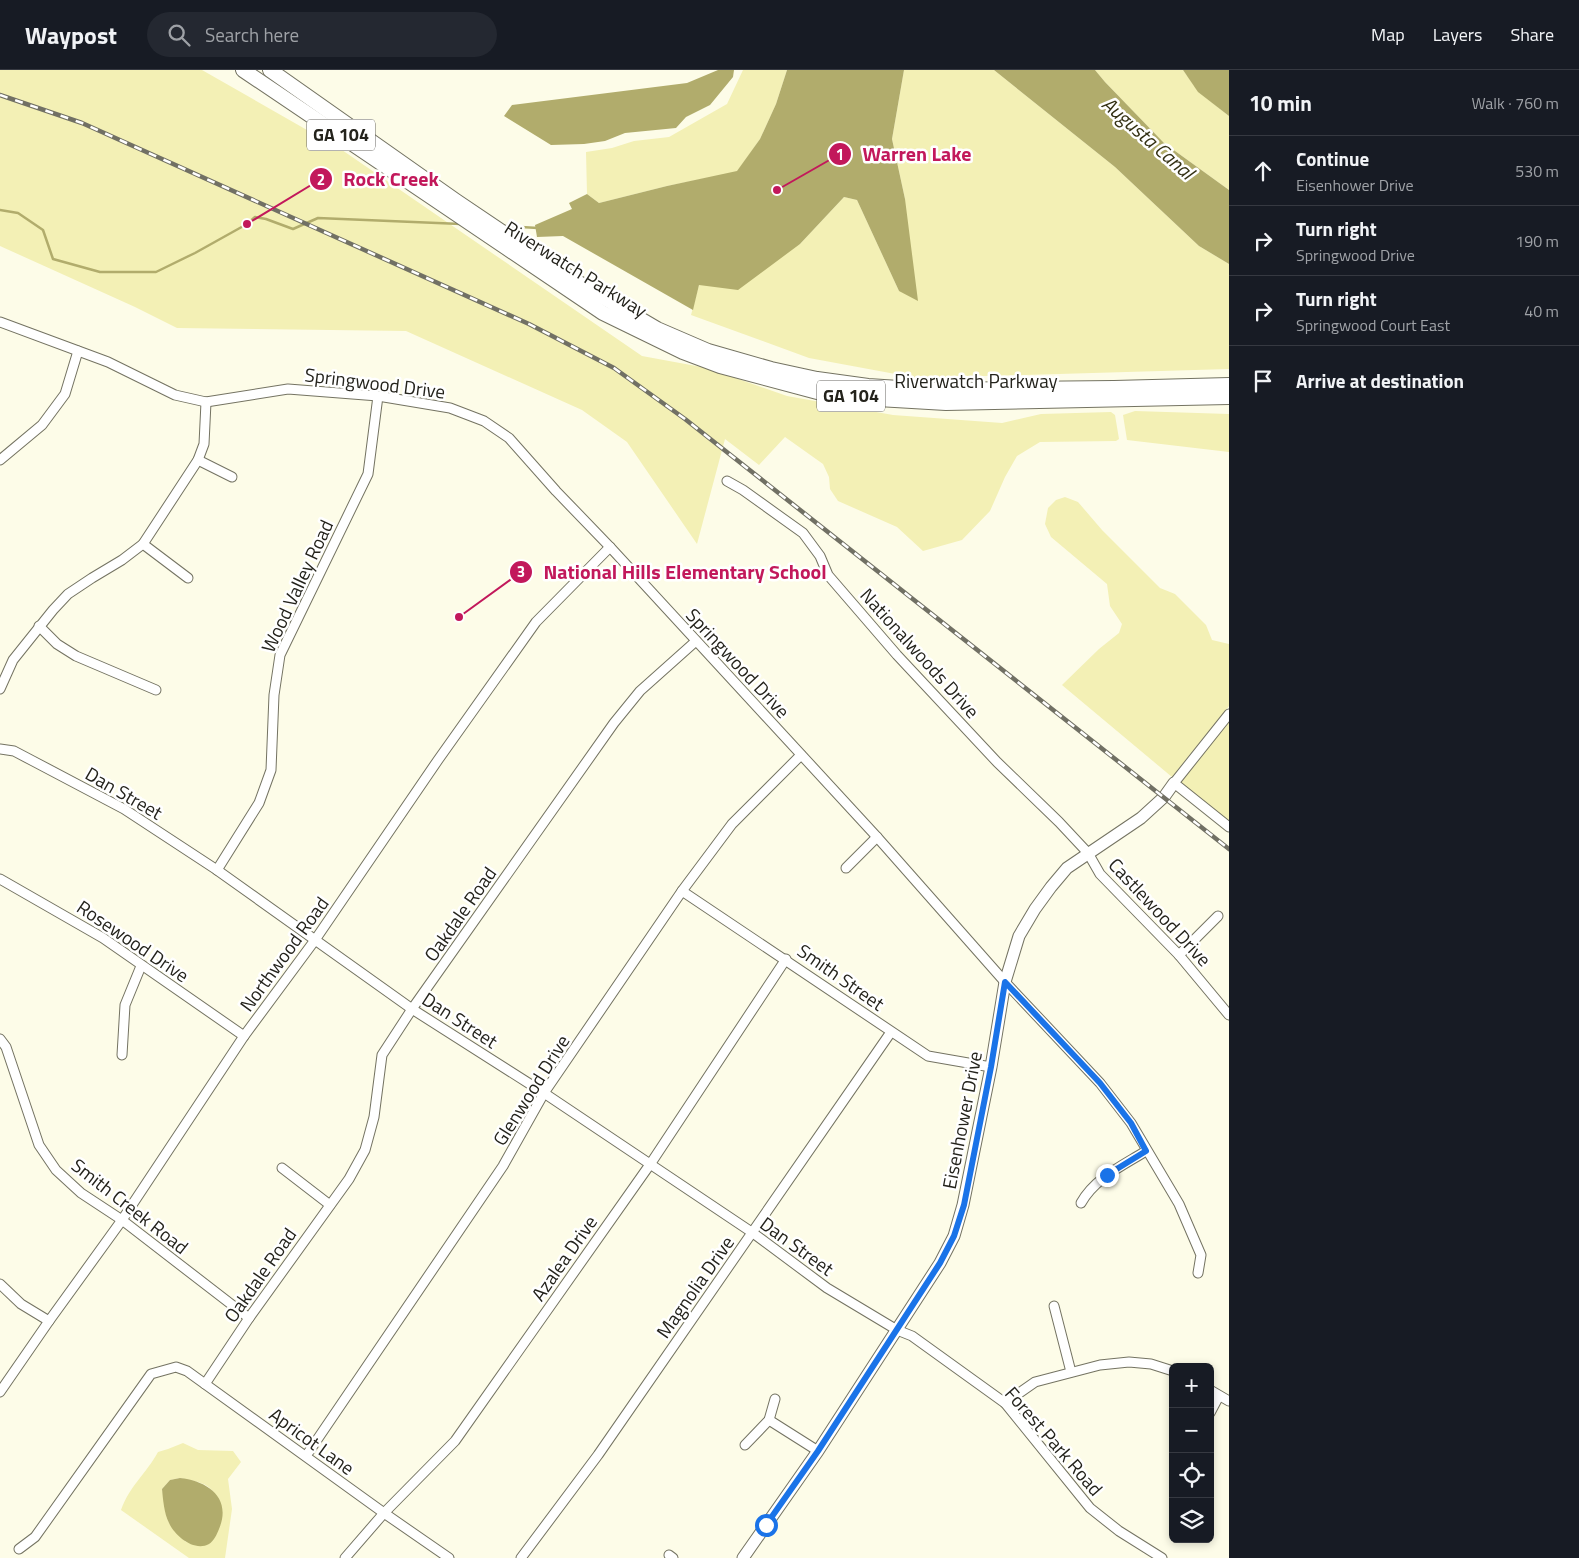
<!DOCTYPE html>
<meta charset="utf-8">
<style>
body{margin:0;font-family:"Titillium Web",sans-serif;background:#242831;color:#f1f3f6}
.controls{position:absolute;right:15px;bottom:15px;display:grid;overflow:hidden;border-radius:8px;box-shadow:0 2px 8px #0003}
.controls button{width:45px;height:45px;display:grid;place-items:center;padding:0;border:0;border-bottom:1px solid #363941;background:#171b24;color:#f1f3f6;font:25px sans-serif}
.stop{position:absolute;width:15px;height:15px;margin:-11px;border:4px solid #1a73e8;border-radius:50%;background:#fff}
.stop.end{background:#1a73e8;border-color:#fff;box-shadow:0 1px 5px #0008}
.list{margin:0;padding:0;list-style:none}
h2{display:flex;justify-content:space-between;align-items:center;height:65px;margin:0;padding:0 20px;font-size:21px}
h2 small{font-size:16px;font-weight:400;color:#9ea1a6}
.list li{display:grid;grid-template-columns:32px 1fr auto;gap:15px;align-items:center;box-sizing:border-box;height:70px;padding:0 20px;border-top:1px solid #363941}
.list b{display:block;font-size:19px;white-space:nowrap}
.list p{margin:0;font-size:16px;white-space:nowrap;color:#9ea1a6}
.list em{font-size:16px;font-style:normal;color:#9ea1a6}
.icon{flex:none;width:28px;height:28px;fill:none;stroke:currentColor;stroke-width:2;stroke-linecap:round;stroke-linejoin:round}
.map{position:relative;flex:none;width:1229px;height:1488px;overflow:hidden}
header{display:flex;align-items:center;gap:30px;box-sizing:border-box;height:70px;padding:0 25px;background:#171b24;border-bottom:1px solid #363941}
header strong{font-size:24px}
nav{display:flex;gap:28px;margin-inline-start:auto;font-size:18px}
.search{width:350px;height:45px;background:#242831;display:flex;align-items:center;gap:12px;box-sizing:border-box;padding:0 18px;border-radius:28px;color:#9ea1a6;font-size:19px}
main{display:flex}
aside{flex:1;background:#171b24}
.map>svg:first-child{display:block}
.green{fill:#f3f0b5;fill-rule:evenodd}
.water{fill:#b1ac6c}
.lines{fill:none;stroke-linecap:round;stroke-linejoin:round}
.stream{stroke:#b1ac6c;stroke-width:2.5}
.minor-casing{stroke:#747362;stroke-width:11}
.tertiary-casing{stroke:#747362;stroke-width:13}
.primary-casing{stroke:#747362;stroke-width:16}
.minor{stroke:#fff;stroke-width:9}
.tertiary{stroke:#fff;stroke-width:11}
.primary{stroke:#fff;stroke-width:14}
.rail-casing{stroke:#717064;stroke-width:4.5}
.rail{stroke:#fff;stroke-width:2.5;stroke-dasharray:8;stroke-linecap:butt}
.route{stroke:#1a73e8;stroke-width:6}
.labels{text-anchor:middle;stroke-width:5;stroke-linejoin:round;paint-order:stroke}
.shield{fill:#fff;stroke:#666560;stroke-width:1}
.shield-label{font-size:18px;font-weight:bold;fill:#24231c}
.street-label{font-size:19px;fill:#24231c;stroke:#fff}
.water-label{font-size:20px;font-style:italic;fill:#343114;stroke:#fff}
.leader{fill:none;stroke:#c2185b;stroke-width:2}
.callout-dot{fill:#c2185b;stroke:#fff;stroke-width:2}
.mark-label{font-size:15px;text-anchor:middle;font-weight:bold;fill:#fff}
.callout-label{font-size:20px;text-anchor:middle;font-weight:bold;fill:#c2185b;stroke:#fff;stroke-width:5;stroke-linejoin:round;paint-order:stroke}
</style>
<header>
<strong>Waypost</strong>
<div class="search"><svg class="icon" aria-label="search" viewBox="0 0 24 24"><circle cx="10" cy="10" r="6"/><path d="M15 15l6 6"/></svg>Search here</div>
<nav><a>Map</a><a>Layers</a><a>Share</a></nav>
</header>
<main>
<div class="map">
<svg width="1229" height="1488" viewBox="0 0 1229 1488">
<rect width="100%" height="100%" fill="#fdfce8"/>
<!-- green -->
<g class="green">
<path d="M 0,0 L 202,0 L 342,80 L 642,286 L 707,298 L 787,326 L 893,345 L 1002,353 L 1041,344 L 1111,342 L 1115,345 L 1119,369 L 1116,371 L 1040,372 L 1017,386 L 1005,407 L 990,441 L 962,470 L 923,481 L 897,457 L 838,431 L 830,419 L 829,407 L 823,394 L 785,367 L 759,395 L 725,369 L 697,474 L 627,372 L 582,340 L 406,261 L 177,258 L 135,237 L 0,176 Z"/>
<path d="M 743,0 L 787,0 L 776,34 L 760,69 L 737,102 L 667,116 L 599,133 L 587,124 L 586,82 L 612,78 L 634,71 L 669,67 L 727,34 Z"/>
<path d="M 904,0 L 994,0 L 1115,97 L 1199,176 L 1229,194 L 1229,299 L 917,308 L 809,288 L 691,245 L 699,215 L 800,174 L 844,127 L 857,130 L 899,221 L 905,129 L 892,69 Z"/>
<path d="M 1095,0 L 1183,0 L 1199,22 L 1229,46 L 1229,120 L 1164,73 L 1105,12 Z"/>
<path d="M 1135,341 L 1229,344 L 1229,382 L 1127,370 L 1123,345 Z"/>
<path d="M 1065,427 L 1078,432 L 1102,460 L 1160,518 L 1175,524 L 1206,555 L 1212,570 L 1229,574 L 1229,636 L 1172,707 L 1062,615 L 1099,579 L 1119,563 L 1122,554 L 1110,536 L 1107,514 L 1051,467 L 1045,454 L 1048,438 L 1056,430 Z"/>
<path d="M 1229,642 L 1229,757 L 1174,713 Z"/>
<path d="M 183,1373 L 198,1380 L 233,1381 L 241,1392 L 228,1409 L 232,1439 L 225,1488 L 189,1488 L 121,1440 C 130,1415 146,1404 158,1382 L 168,1379 ZM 180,1408 C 205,1413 213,1414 222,1439 L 186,1472 L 169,1453 L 162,1419 L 170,1410 Z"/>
</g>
<!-- water -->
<g class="water">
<path d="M 718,0 L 734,0 L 733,7 L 710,35 L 686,47 L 676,58 L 625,63 L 605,71 L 584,74 L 551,75 L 504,46 L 512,35 L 687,13 Z"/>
<path d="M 787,0 L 904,0 L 892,69 L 905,129 L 918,231 L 899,221 L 857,130 L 844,127 L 800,174 L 738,220 L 699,215 L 693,240 L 563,166 L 537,167 L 535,155 L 572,139 L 569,133 L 587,124 L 599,133 L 667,116 L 737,101 L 760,69 L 776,34 Z"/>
<path d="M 994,0 L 1095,0 L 1105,12 L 1164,73 L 1229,120 L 1229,194 L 1199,176 L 1115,97 Z"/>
<path d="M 1183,0 L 1229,0 L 1229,46 L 1198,22 Z"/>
<path d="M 180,1408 C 208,1411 232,1428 219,1459 C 217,1464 214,1471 209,1474 C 194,1482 175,1466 169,1453 C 164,1443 163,1429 162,1419 L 170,1410 Z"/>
</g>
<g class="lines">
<!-- stream -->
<g class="stream">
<path d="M 0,140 L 18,143 L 43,160 L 53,189 L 100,202 L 156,202 L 195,183 L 247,154 L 255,147 L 266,149 L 293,159 L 318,148 L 461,154"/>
<path d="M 504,156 L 538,158"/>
</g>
<!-- minor casing -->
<g class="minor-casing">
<g id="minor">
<path d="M 0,252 L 108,292 L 175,325 L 206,332 L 288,319 L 378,326 L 450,338 L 484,351 L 509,368 L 556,421 L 610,477 L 877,767 L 1005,912 L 1100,1013 L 1131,1053 L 1179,1134 L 1201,1185 L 1198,1203"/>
<path d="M 0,390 L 42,355 L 65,324 L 78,281"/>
<path d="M 198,390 L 232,407"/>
<path d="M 727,411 L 743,420 L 803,463 L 820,486 L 828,505 L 897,585 L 997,692 L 1059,752 L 1088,783 L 1100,804 L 1179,885 L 1229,945"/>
<path d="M 143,474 L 188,508"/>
<path d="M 39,556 L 57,574 L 76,586 L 156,620"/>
<path d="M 0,619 L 13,590 L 53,540 L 68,524 L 92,508 L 122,490 L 143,474 L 198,390 L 204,374 L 206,332"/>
<path d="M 1229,644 L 1174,713 L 1229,757"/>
<path d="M 0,679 L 14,681 L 33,691 L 124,739 L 217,800 L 412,939 L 544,1023 L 753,1163 L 827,1218 L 897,1260 L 912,1266 L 1005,1333 L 1090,1438 L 1119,1461 L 1162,1488"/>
<path d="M 846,798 L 877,767"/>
<path d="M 217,800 L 259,733 L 271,700 L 274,625 L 280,585 L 368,404 L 378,326"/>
<path d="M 0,809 L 103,868 L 244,966"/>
<path d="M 682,821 L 928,986 L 991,997"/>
<path d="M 1179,885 L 1218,846"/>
<path d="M 0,969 L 6,977 L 39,1075 L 56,1100 L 81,1123 L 122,1150 L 249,1248"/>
<path d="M 122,985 L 125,935 L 141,896"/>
<path d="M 282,1098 L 330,1135"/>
<path d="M 1081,1133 C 1095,1108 1122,1096 1146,1081"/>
<path d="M 0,1214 L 21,1234 L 49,1251"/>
<path d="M 1054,1236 L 1071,1302"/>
<path d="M 205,1314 L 249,1248 L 349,1109 L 365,1080 L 374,1047 L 382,985 L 412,939 L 614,653 L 640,621 L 696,571"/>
<path d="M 1210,1320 L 1229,1331"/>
<path d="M 0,1322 L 49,1251 L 122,1150 L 244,966 L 315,870 L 438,690 L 536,552 L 610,477"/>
<path d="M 1005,1333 L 1035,1312 L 1100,1295 L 1129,1292 L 1151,1294 L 1173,1301"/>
<path d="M 1210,1343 L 1219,1326"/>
<path d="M 769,1350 L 818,1381"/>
<path d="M 745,1375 L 769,1350 L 775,1329"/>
<path d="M 306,1386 L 503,1096 L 544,1023 L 682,821 L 732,754 L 801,685"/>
<path d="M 19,1479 L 35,1467 L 151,1304 L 176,1297 L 187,1301 L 384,1443 L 449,1488"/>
<path d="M 669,1485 L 673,1488"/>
<path d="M 345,1488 L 384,1443 L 455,1371 L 651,1093 L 786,889"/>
<path d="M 521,1488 L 598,1385 L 891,962"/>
</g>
</g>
<!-- tertiary casing -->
<g class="tertiary-casing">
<path id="tertiary" d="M 743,1488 L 818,1381 L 940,1193 L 954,1166 L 963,1135 L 991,997 L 1005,912 L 1019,866 L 1035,839 L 1051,817 L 1067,798 L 1141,748 L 1164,727 L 1174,713"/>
</g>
<!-- primary casing -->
<g class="primary-casing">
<g id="primary">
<path d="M 243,0 L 603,243 L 683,282 L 720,296 L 821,323 L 878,329 L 946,333 L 1229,327"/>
<path d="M 270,0 L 456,131 L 567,206 L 657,259 L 708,281 L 771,299 L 817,309 L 868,316 L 930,320 L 1114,318 L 1229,315"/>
</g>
</g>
<!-- minor -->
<use href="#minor" class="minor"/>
<!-- tertiary -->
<use href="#tertiary" class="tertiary"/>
<!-- primary -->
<use href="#primary" class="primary"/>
<!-- rail casing -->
<g class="rail-casing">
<path id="rail" d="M 0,25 L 82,53 L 529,254 L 614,298 L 685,349 L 1229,779"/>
</g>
<!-- rail -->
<use href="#rail" class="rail"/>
</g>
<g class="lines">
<!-- route -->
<path class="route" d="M 766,1455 L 818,1381 L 940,1193 L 954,1166 L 964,1135 L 991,997 L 1005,912 L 1100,1013 L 1131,1053 L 1146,1081 L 1107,1105"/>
</g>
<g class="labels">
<!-- shield labels -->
<g class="shield">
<rect x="307" y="49.5" width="68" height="31" rx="4"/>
<rect x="817" y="310.5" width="68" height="31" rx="4"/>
</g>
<g class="shield-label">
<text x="341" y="71">GA 104</text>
<text x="851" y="332">GA 104</text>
</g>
<!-- street labels -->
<g class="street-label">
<text transform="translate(576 199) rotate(32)" y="7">Riverwatch Parkway</text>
<text x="976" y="318">Riverwatch Parkway</text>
<text transform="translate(375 313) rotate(7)" y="7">Springwood Drive</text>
<text transform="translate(297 516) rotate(-65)" y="7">Wood Valley Road</text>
<text transform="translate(920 583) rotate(48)" y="7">Nationalwoods Drive</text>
<text transform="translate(738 593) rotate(47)" y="7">Springwood Drive</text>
<text transform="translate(124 723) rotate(30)" y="7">Dan Street</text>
<text transform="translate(1160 842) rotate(47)" y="7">Castlewood Drive</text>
<text transform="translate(460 844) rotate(-55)" y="7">Oakdale Road</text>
<text transform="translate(133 871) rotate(34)" y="7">Rosewood Drive</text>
<text transform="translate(284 884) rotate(-54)" y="7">Northwood Road</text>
<text transform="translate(841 907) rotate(35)" y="7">Smith Street</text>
<text transform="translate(460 950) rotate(33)" y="7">Dan Street</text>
<text transform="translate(531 1020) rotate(-58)" y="7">Glenwood Drive</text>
<text transform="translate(962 1050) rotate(-79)" y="7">Eisenhower Drive</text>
<text transform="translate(130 1136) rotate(38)" y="7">Smith Creek Road</text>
<text transform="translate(797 1176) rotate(36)" y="7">Dan Street</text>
<text transform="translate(564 1188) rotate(-55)" y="7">Azalea Drive</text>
<text transform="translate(260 1205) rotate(-55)" y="7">Oakdale Road</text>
<text transform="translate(695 1217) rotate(-55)" y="7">Magnolia Drive</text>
<text transform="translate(312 1371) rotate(36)" y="7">Apricot Lane</text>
<text transform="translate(1054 1371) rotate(49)" y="7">Forest Park Road</text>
</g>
<!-- water labels -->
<g class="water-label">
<text transform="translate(1148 68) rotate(41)" y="7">Augusta Canal</text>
</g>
</g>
<!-- callouts -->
<path class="leader" d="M777 120L840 84M247 154L321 109M459 547L521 502"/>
<g class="callout-dot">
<circle cx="777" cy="120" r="5"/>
<circle cx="247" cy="154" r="5"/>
<circle cx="459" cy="547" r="5"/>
<circle cx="840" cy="84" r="12"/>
<circle cx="321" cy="109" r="12"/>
<circle cx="521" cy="502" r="12"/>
</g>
<g class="mark-label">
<text x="840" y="90">1</text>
<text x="321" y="115">2</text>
<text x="521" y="507">3</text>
</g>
<g class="callout-label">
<text x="917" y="91">Warren Lake</text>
<text x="391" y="116">Rock Creek</text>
<text x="685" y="509">National Hills Elementary School</text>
</g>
</svg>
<div class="controls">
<button>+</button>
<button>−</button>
<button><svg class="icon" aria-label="locate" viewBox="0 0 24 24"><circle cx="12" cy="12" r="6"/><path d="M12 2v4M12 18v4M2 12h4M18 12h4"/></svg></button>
<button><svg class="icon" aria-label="layers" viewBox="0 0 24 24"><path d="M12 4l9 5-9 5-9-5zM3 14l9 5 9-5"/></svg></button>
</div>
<div class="stop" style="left:766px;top:1455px"></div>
<div class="stop end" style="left:1107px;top:1105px"></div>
</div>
<aside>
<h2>10 min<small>Walk · 760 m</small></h2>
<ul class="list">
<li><svg class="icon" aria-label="ahead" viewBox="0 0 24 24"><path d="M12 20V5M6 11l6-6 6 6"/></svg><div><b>Continue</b><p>Eisenhower Drive</p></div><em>530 m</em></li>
<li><svg class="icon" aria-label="right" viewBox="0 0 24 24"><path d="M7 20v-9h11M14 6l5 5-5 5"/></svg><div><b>Turn right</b><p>Springwood Drive</p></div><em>190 m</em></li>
<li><svg class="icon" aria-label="right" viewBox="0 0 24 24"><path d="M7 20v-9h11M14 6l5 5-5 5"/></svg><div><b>Turn right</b><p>Springwood Court East</p></div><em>40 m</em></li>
<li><svg class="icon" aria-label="arrive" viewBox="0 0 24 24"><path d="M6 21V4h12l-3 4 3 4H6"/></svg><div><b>Arrive at destination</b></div></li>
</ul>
</aside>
</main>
